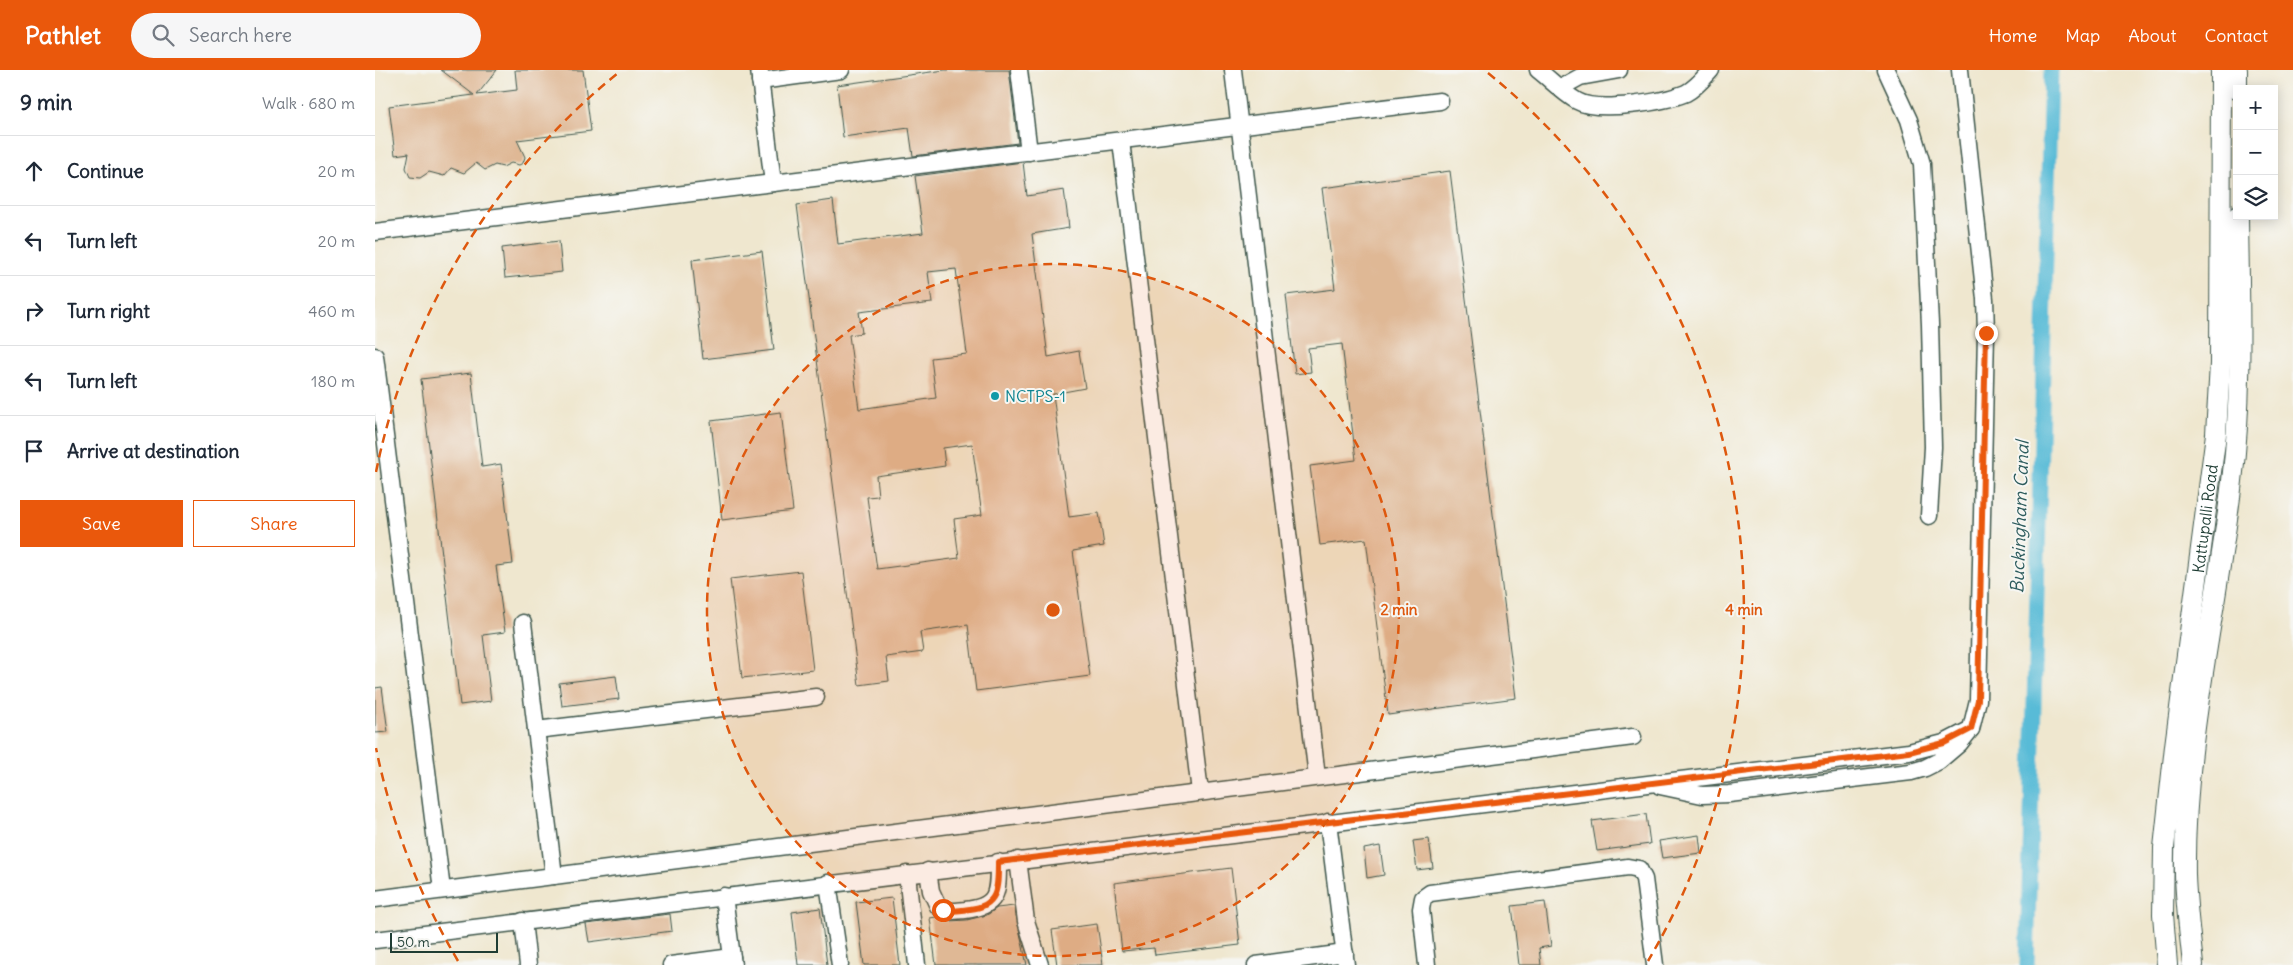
<!DOCTYPE html>
<meta charset="utf-8">
<style>
body{margin:0;font-family:Delius,sans-serif;background:#f6f6f7;color:#1f2937}
.controls{position:absolute;right:15px;top:15px;display:grid;overflow:hidden;border-radius:0px;box-shadow:0 2px 12px #0003}
.controls button{width:45px;height:45px;display:grid;place-items:center;padding:0;border:0;border-bottom:1px solid #e0e1e3;background:#fff;color:#1f2937;font:25px sans-serif}
.scale{position:absolute;left:15px;bottom:12px;width:108px;box-sizing:border-box;padding-left:5px;border:2px solid #1f3d34;border-top:0;font-size:14px;line-height:18px;white-space:nowrap;color:#1f3d34;-webkit-text-stroke:4px #f6f6f2;paint-order:stroke}
.stop{position:absolute;width:15px;height:15px;margin:-11px;border:4px solid #ea580c;border-radius:50%;background:#fff}
.stop.end{background:#ea580c;border-color:#fff;box-shadow:0 1px 5px #0008}
.list{margin:0;padding:0;list-style:none}
h2{display:flex;justify-content:space-between;align-items:center;height:65px;margin:0;padding:0 20px;font-size:21px}
h2 small{font-size:16px;font-weight:400;color:#747a83}
.list li{display:grid;grid-template-columns:32px 1fr auto;gap:15px;align-items:center;box-sizing:border-box;height:70px;padding:0 20px;border-top:1px solid #e0e1e3}
.list b{display:block;font-size:19px;white-space:nowrap}
.list em{font-size:16px;font-style:normal;color:#747a83}
.actions{display:flex;gap:10px;padding:15px 20px}
.actions a{flex:1;padding:11px 0;border:1px solid #ea580c;border-radius:0px;text-align:center;font-size:18px;color:#ea580c}
.actions .main{background:#ea580c;color:#fff}
.icon{flex:none;width:28px;height:28px;fill:none;stroke:currentColor;stroke-width:2;stroke-linecap:round;stroke-linejoin:round}
.map{position:relative;flex:none;width:1918px;height:895px;overflow:hidden}
header{display:flex;align-items:center;gap:30px;box-sizing:border-box;height:70px;padding:0 25px;background:#ea580c;color:#fff}
header strong{font-size:24px}
nav{display:flex;gap:28px;margin-inline-start:auto;font-size:18px}
.search{width:350px;height:45px;background:#f6f6f7;display:flex;align-items:center;gap:12px;box-sizing:border-box;padding:0 18px;border-radius:28px;color:#747a83;font-size:19px}
main{display:flex}
aside{flex:1;background:#fff}
.map>svg:first-child{display:block}
.lines{fill:none;stroke-linecap:round;stroke-linejoin:round}
.canal{stroke:#58bbd7;stroke-width:15}
.building{fill:#dfb895;fill-rule:evenodd}
.minor-casing{stroke:#3e564b;stroke-width:19}
.major-casing{stroke:#3e564b;stroke-width:22}
.minor{stroke:#fff;stroke-width:16}
.major{stroke:#fff;stroke-width:20}
.route{stroke:#ea580c;stroke-width:6}
.ring{fill:none;stroke:#de580e;stroke-width:2.5;stroke-dasharray:9 6}
.culture-dot{fill:#0f9aa8;stroke:#f6f6f2;stroke-width:2}
.labels{text-anchor:middle;stroke-width:4;stroke-linejoin:round;paint-order:stroke}
.culture-label{font-size:16px;fill:#0d838f;stroke:#f6f6f2;text-anchor:start}
.street-label{font-size:16px;fill:#1f3d34;stroke:#f6f6f2}
.water-label{font-size:18px;font-style:italic;fill:#2d5c5d;stroke:#f6f6f2}
.centre{fill:#de580e;stroke:#f6f6f2;stroke-width:2.5}
.ring-label{font-size:15px;text-anchor:middle;font-weight:bold;fill:#de580e;stroke:#f6f6f2;stroke-width:4;stroke-linejoin:round;paint-order:stroke}
</style>
<header>
<strong>Pathlet</strong>
<div class="search"><svg class="icon" aria-label="search" viewBox="0 0 24 24"><circle cx="10" cy="10" r="6"/><path d="M15 15l6 6"/></svg>Search here</div>
<nav><a>Home</a><a>Map</a><a>About</a><a>Contact</a></nav>
</header>
<main>
<aside>
<h2>9 min<small>Walk · 680 m</small></h2>
<ul class="list">
<li><svg class="icon" aria-label="ahead" viewBox="0 0 24 24"><path d="M12 20V5M6 11l6-6 6 6"/></svg><div><b>Continue</b></div><em>20 m</em></li>
<li><svg class="icon" aria-label="left" viewBox="0 0 24 24"><path d="M17 20v-9H6M10 6l-5 5 5 5"/></svg><div><b>Turn left</b></div><em>20 m</em></li>
<li><svg class="icon" aria-label="right" viewBox="0 0 24 24"><path d="M7 20v-9h11M14 6l5 5-5 5"/></svg><div><b>Turn right</b></div><em>460 m</em></li>
<li><svg class="icon" aria-label="left" viewBox="0 0 24 24"><path d="M17 20v-9H6M10 6l-5 5 5 5"/></svg><div><b>Turn left</b></div><em>180 m</em></li>
<li><svg class="icon" aria-label="arrive" viewBox="0 0 24 24"><path d="M6 21V4h12l-3 4 3 4H6"/></svg><div><b>Arrive at destination</b></div></li>
</ul>
<div class="actions"><a class="main">Save</a><a>Share</a></div>
</aside>
<div class="map">
<svg width="1918" height="895" viewBox="0 0 1918 895">
<rect width="100%" height="100%" fill="#f6f6f2"/>
<filter id="ink" filterUnits="userSpaceOnUse"><feTurbulence type="fractalNoise" baseFrequency=".02" numOctaves="2"/><feDisplacementMap in="SourceGraphic" scale="10" xChannelSelector="R" yChannelSelector="G"/><feConvolveMatrix kernelMatrix="1 2 1 2 8 2 1 2 1" color-interpolation-filters="sRGB"/></filter>
<filter id="wash" filterUnits="userSpaceOnUse"><feTurbulence type="fractalNoise" baseFrequency=".0096" numOctaves="4" result="noise"/><feDisplacementMap in="SourceGraphic" scale="20" xChannelSelector="R" yChannelSelector="G"/><feGaussianBlur stdDeviation="1.12" result="paint"/><feColorMatrix in="noise" values="0 0 0 0 0 0 0 0 0 0 0 0 0 0 0 0 0 1.4 0 .05"/><feComposite in="paint" operator="in"/></filter>
<g filter="url(#wash)">
<rect width="100%" height="100%" fill="#efe7cf"/>
<g class="lines">
<!-- canal -->
<path class="canal" d="M 1652,895 L 1676,0"/>
</g>
<g id="blocks">
<!-- building -->
<g class="building">
<path d="M 66,0 L 122,0 L 102,25 L 142,20 L 140,0 L 208,0 L 216,61 L 142,70 L 150,87 L 148,93 L 144,95 L 136,93 L 128,97 L 120,95 L 110,100 L 101,93 L 89,103 L 76,98 L 69,106 L 54,102 L 45,108 L 35,107 L 31,98 L 34,83 L 20,85 L 14,36 L 99,25 Z"/>
<path d="M 570,0 L 634,0 L 643,73 L 538,86 L 534,58 L 468,67 L 462,15 Z"/>
<path d="M 648,92 L 652,126 L 689,120 L 692,142 L 694,158 L 657,164 L 673,287 L 704,281 L 710,318 L 678,324 L 694,447 L 724,443 L 729,476 L 698,481 L 715,606 L 601,621 L 593,555 L 545,562 L 548,582 L 511,587 L 514,611 L 484,615 L 422,135 L 458,130 L 463,174 L 548,163 L 540,106 ZM 581,199 L 592,284 L 556,288 L 561,328 L 484,339 L 474,265 L 487,263 L 484,242 L 557,233 L 553,202 ZM 597,374 L 607,445 L 579,449 L 584,488 L 502,499 L 492,427 L 503,426 L 501,406 L 570,396 L 568,378 Z"/>
<path d="M 1075,101 L 1141,628 L 1013,645 L 991,469 L 945,475 L 935,396 L 981,390 L 967,274 L 933,278 L 936,302 L 920,304 L 911,225 L 960,219 L 947,118 Z"/>
<path d="M 184,171 L 187,202 L 130,208 L 127,178 Z"/>
<path d="M 387,181 L 399,280 L 328,289 L 317,190 Z"/>
<path d="M 96,303 L 107,397 L 126,394 L 138,494 L 121,496 L 130,562 L 108,565 L 116,631 L 85,635 L 46,309 Z"/>
<path d="M 406,342 L 418,441 L 347,450 L 336,351 Z"/>
<path d="M 426,501 L 438,600 L 367,608 L 355,509 Z"/>
<path d="M 241,606 L 244,629 L 187,636 L 184,613 Z"/>
<path d="M 7,617 L 13,662 L 0,663 L 0,618 Z"/>
<path d="M 1271,744 L 1275,774 L 1222,781 L 1217,751 Z"/>
<path d="M 1324,765 L 1326,783 L 1287,788 L 1284,771 Z"/>
<path d="M 1054,769 L 1058,798 L 1042,800 L 1038,771 Z"/>
<path d="M 1005,776 L 1009,805 L 992,808 L 989,779 Z"/>
<path d="M 856,798 L 865,875 L 780,885 L 779,878 L 747,881 L 739,813 Z"/>
<path d="M 517,828 L 525,895 L 489,895 L 481,832 Z"/>
<path d="M 1170,832 L 1176,876 L 1164,878 L 1166,895 L 1144,895 L 1137,836 Z"/>
<path d="M 639,836 L 652,895 L 561,895 L 555,848 L 561,847 L 575,851 L 592,850 L 612,845 L 622,838 Z"/>
<path d="M 445,838 L 452,895 L 423,895 L 417,842 Z"/>
<path d="M 295,844 L 297,861 L 214,872 L 211,854 Z"/>
<path d="M 722,854 L 728,895 L 682,895 L 677,860 Z"/>
</g>
</g>
</g>
<g filter="url(#ink)">
<use href="#blocks" fill-opacity="0" stroke="#3e564b" stroke-width="1"/>
<g class="lines">
<!-- minor casing -->
<g class="minor-casing">
<g id="minor">
<path d="M 384,0 L 398,113"/>
<path d="M 644,0 L 654,82"/>
<path d="M 858,0 L 942,707"/>
<path d="M 1163,0 C 1176,10 1188,23 1202,31 C 1223,43 1289,32 1311,23 C 1321,18 1329,8 1336,0"/>
<path d="M 1511,0 L 1534,50 L 1547,94 L 1555,254 L 1558,377 L 1554,446"/>
<path d="M 385,11 L 466,0"/>
<path d="M 1185,18 L 1205,7 L 1244,0"/>
<path d="M 746,71 L 825,722"/>
<path d="M 0,162 L 1065,31"/>
<path d="M 0,286 L 67,820"/>
<path d="M 148,553 L 179,806"/>
<path d="M 161,660 L 441,627"/>
<path d="M 1285,716 L 1327,725 L 1354,724 L 1536,702 L 1550,698 L 1564,691 L 1584,674 L 1596,659 L 1603,630 L 1611,263 L 1610,229 L 1585,0"/>
<path d="M 953,752 L 971,895"/>
<path d="M 643,790 L 651,851 L 665,895"/>
<path d="M 553,801 L 556,821 L 563,836 C 571,843 579,841 590,840 C 623,836 623,824 623,792"/>
<path d="M 532,804 L 542,895"/>
<path d="M 453,813 L 465,895"/>
<path d="M 349,826 L 358,895"/>
<path d="M 0,829 L 1258,667"/>
<path d="M 148,851 L 153,895"/>
<path d="M 0,870 L 1534,682 L 1569,673 L 1596,659"/>
<path d="M 296,895 L 357,887"/>
<path d="M 881,895 L 970,883"/>
<path d="M 1052,895 L 1046,839 L 1048,828 L 1055,823 L 1253,797 L 1264,799 L 1269,809 L 1280,895"/>
</g>
</g>
<!-- major casing -->
<g class="major-casing">
<g id="major">
<path d="M 1862,0 L 1862,19"/>
<path id="s1" d="M 1792,895 L 1788,844 L 1789,778 L 1800,676 L 1841,364 L 1845,294 L 1846,0"/>
<path d="M 1818,895 C 1815,865 1811,835 1810,805 C 1808,674 1842,540 1857,411 C 1868,323 1864,234 1863,146"/>
</g>
</g>
<!-- minor -->
<use href="#minor" class="minor"/>
<!-- major -->
<use href="#major" class="major"/>
</g>
</g>
<g class="lines" filter="url(#ink)">
<!-- route -->
<path class="route" d="M 568,840 C 577,842 586,840 595,839 C 624,836 623,817 623,792 L 1534,682 L 1569,673 L 1596,659 L 1603,630 L 1611,263"/>
</g>
<!-- distance rings -->
<circle cx="678" cy="540" r="346" fill="#de580e" fill-opacity=".12"/>
<g class="ring">
<circle cx="678" cy="540" r="346"/>
<path d="M83 891A691 691 0 0 1 1 678M1 402A691 691 0 0 1 243 3M1113 3A691 691 0 0 1 1273 891"/>
</g>
<!-- markers -->
<circle class="culture-dot" cx="620" cy="326" r="5"/>
<g class="labels">
<!-- culture labels -->
<g class="culture-label">
<text x="630" y="332">NCTPS-1</text>
</g>
<!-- street labels -->
<g class="street-label">
<text dy="6" stroke="none"><textPath href="#s1" startOffset="449">Kattupalli Road</textPath></text>
</g>
<!-- water labels -->
<g class="water-label">
<text transform="translate(1645 447) rotate(-88)" y="6">Buckingham Canal</text>
</g>
</g>
<circle cx="678" cy="540" r="8" class="centre"/>
<g class="ring-label">
<text x="1024" y="545">2 min</text>
<text x="1369" y="545">4 min</text>
</g>
</svg>
<div class="controls">
<button>+</button>
<button>−</button>
<button><svg class="icon" aria-label="layers" viewBox="0 0 24 24"><path d="M12 4l9 5-9 5-9-5zM3 14l9 5 9-5"/></svg></button>
</div>
<div class="scale">50 m</div>
<div class="stop" style="left:568px;top:840px"></div>
<div class="stop end" style="left:1611px;top:263px"></div>
</div>
</main>
